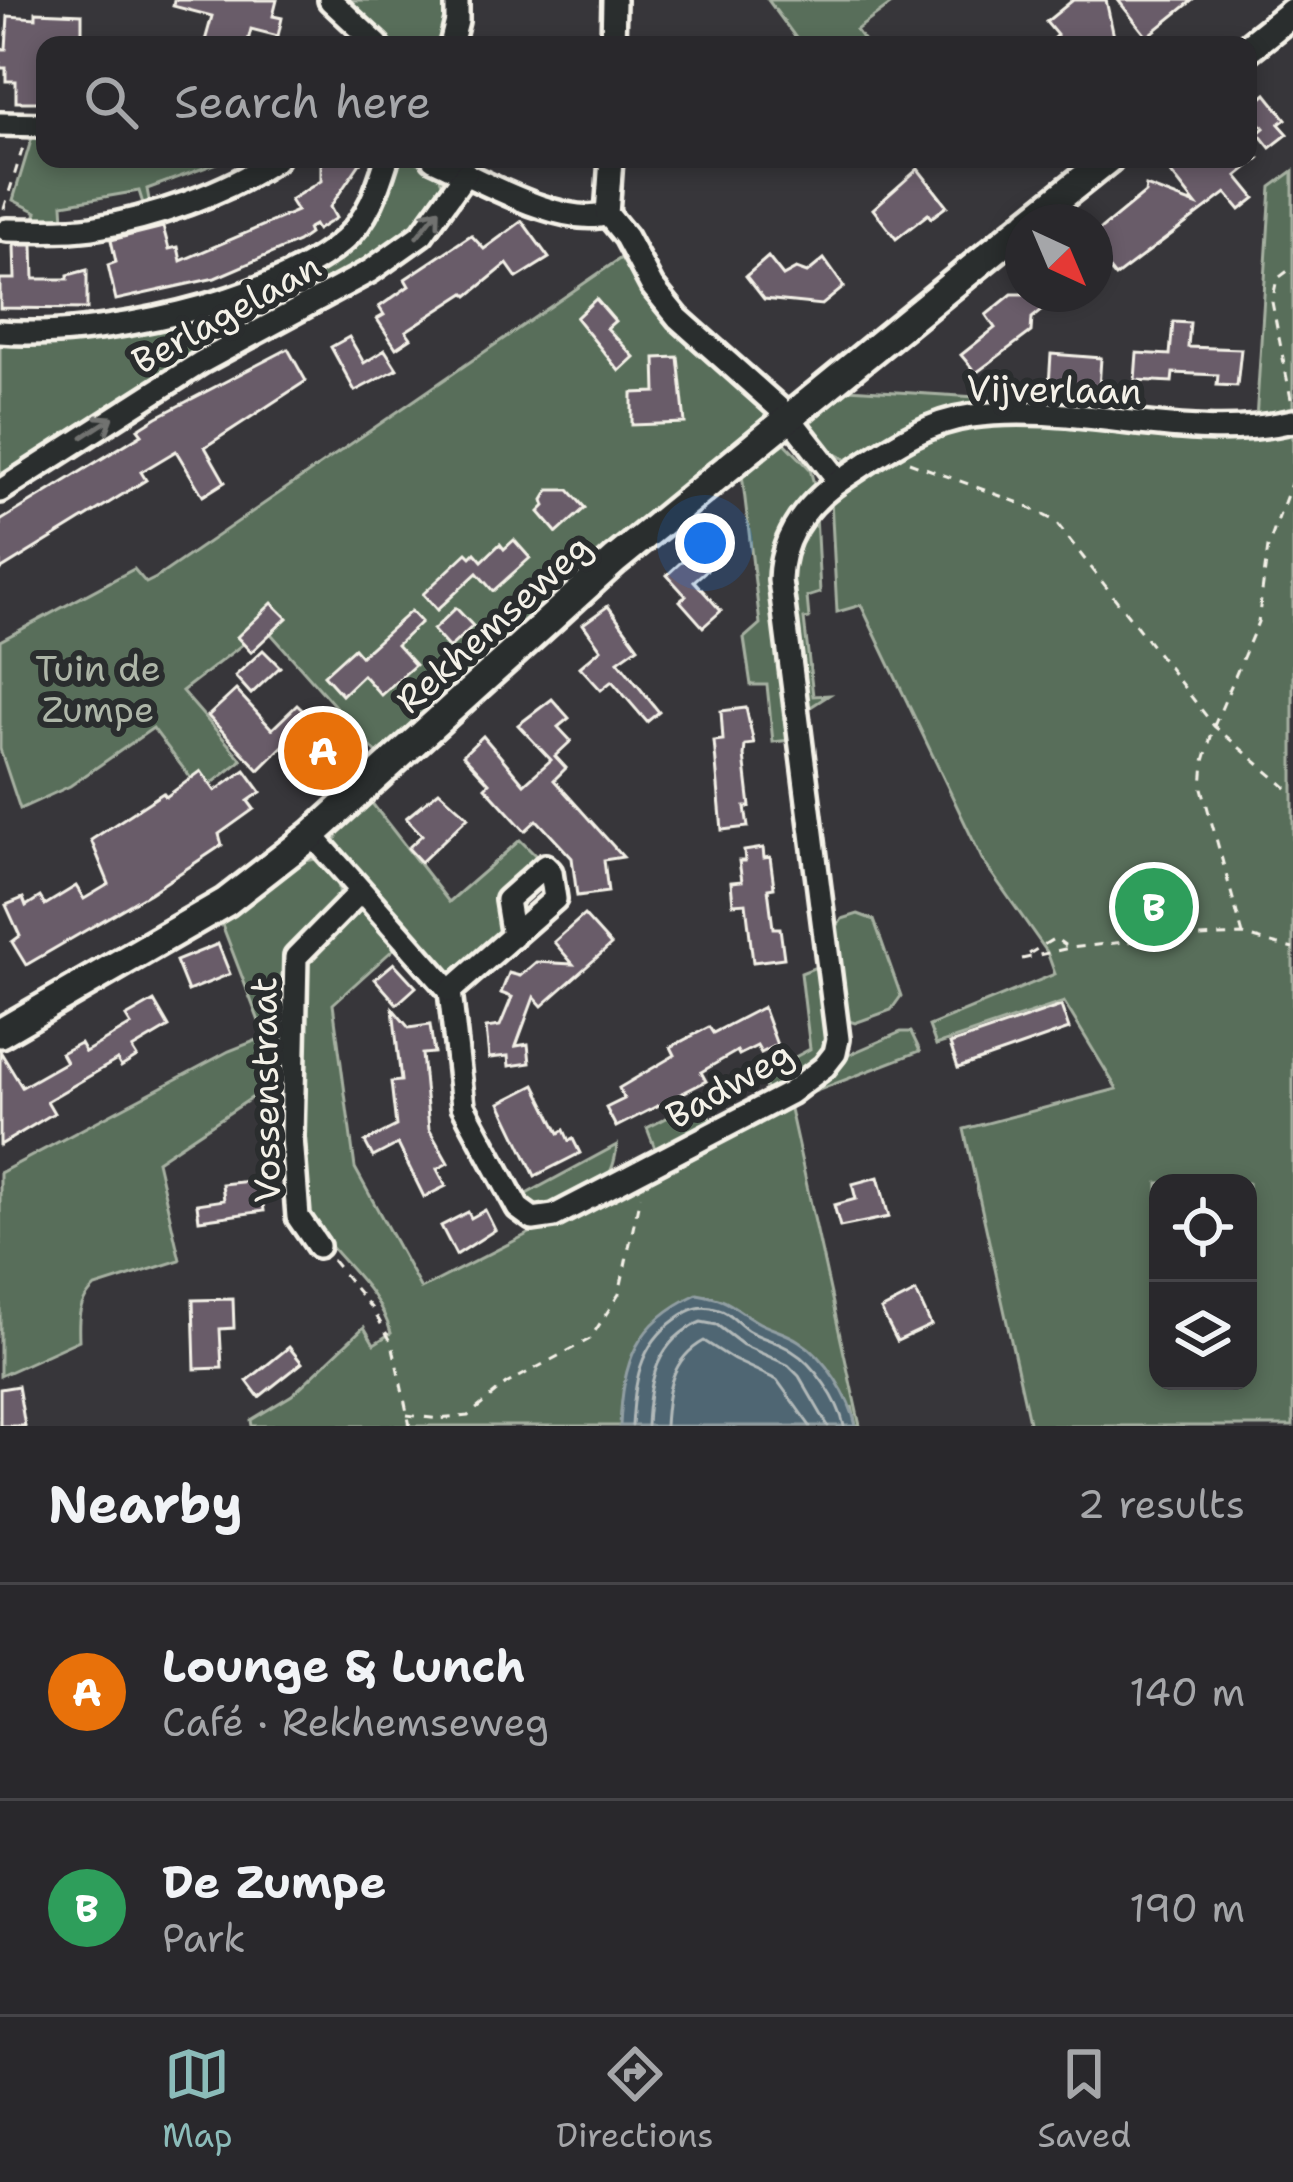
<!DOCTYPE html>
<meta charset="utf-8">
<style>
body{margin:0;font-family:"Shantell Sans",sans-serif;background:#313034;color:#f1f3f6}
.controls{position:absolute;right:36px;bottom:36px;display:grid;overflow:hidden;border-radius:24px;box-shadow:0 6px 18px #0003}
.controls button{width:108px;height:108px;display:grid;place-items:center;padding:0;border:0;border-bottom:3px solid #454448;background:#29282c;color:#f1f3f6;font:60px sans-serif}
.compass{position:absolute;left:1005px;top:204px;width:108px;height:108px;border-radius:50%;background:#29282c;box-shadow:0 6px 18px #0003;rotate:136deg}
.you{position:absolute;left:705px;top:543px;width:42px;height:42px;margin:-30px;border:9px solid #fff;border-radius:50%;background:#1a73e8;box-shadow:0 0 0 18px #1a73e833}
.badge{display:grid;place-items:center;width:78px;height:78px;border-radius:50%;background:#8bbbb9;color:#fff;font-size:39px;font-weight:700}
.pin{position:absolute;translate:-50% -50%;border:6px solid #fff;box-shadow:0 3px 12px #0006}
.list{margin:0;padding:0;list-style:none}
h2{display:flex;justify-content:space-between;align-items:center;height:156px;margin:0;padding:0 48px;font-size:51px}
h2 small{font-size:39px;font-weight:400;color:#a5a6a9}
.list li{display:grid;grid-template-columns:78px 1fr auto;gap:36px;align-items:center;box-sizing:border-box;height:216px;padding:0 48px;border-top:3px solid #454448}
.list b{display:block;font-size:45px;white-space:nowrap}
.list p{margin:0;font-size:39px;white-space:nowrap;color:#a5a6a9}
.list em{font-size:39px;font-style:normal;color:#a5a6a9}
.icon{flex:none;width:66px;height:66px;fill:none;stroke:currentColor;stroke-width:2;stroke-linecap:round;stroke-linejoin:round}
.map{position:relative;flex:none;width:1293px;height:1426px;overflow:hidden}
.search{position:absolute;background:#29282c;box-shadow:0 6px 18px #0003;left:36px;right:36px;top:36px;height:132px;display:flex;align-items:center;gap:30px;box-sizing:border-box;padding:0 42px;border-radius:24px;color:#a5a6a9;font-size:45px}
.sheet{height:588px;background:#29282c}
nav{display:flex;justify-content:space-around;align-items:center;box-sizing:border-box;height:168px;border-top:3px solid #454448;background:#29282c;font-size:33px;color:#a5a6a9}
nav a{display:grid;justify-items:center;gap:6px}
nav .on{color:#8bbbb9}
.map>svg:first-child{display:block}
.green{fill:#586e5a;stroke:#a6b0a1;stroke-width:3;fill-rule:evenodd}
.water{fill:#4f6673;stroke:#919ea2;stroke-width:3}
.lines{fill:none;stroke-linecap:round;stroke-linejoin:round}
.shore{stroke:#b2b9b9;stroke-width:3}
.building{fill:#695c69;stroke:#f4f1e8;stroke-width:3}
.street-casing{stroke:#f4f1e8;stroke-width:30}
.secondary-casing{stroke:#f4f1e8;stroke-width:36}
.path{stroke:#f4f1e8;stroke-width:3;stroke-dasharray:9 9;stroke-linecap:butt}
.street{stroke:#2a2d2e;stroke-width:21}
.secondary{stroke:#2a2d2e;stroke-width:27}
.oneway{stroke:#71726f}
.labels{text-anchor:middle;stroke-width:12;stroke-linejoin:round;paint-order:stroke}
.street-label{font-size:36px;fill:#f4f1e8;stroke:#2a2d2e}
.park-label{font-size:36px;fill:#aeb6a8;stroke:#2a2d2e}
</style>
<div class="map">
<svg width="1293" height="1426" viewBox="0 0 1293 1426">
<rect width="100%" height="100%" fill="#37363a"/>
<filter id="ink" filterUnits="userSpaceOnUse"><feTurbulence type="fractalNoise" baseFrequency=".00833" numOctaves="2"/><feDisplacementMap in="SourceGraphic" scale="24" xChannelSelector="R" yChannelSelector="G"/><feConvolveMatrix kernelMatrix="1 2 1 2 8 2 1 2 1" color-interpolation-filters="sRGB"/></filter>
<g filter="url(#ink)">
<!-- green -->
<g class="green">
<path d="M 342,0 L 445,0 L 448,19 L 443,45 L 386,45 Z"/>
<path d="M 768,0 L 897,0 L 856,30 L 867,45 L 801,45 Z"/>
<path d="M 33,134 L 45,134 L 45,159 L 228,159 L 147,189 L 150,205 L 144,207 L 139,191 L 63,204 L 64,221 L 34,221 L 37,212 L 13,200 Z"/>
<path d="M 411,160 L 436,169 L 443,185 C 434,215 403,237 378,255 L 0,481 L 0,340 L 34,344 L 83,342 L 151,330 L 220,309 L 306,273 L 399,161 Z"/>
<path d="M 1293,171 L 1293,414 L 1256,420 L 1271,187 Z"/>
<path d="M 621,258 C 656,319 719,365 770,412 L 380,757 L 265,627 L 182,691 L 242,760 L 201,792 L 153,728 L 70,786 L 20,809 L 0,749 L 0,641 L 134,569 L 146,583 L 156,578 Z"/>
<path d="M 848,389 L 976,397 L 979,404 L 847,460 L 831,452 L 810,423 Z"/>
<path d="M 977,422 L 1293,429 L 1293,1426 L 1030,1426 L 964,1129 L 1117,1089 L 1064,1002 L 936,1045 L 929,1026 L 1055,974 L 1047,952 L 983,861 L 861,605 L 837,612 L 831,499 C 878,467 922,436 977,422 ZM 1158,1183 L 1248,1183 L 1248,1381 L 1158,1381 Z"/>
<path d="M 785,443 L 810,469 L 814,484 L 774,543 L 772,570 L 794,735 L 790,740 L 773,742 L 767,685 L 751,685 L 744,638 L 760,624 L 742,474 Z"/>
<path d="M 816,515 L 820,593 L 807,597 L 809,618 L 804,619 L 813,696 L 829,695 L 806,710 L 788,557 Z"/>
<path d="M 371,802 L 449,902 L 520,840 L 535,855 L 537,866 L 502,933 L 457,973 L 442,971 L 333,847 L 340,829 Z"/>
<path d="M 320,858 C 333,872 343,883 338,903 L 293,947 L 286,1075 L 157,1161 L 180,1260 L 95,1287 C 78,1302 78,1318 79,1340 L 0,1376 L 0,1173 L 229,1051 L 265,1037 L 220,919 L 301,862 Z"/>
<path d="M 357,907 L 368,913 L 397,946 L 333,1004 L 355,1168 L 421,1289 L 788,1100 L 860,1426 L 856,1426 L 852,1406 L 852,1426 L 252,1426 L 251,1420 L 292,1395 L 364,1327 L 374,1344 L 391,1333 C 377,1283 332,1258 308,1214 C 292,1185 301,1009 301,964 Z"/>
<path d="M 858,914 L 874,920 L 901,996 L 891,1010 L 855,1023 L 843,1019 L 832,934 L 842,919 Z"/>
<path d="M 816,967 L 823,970 C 831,1050 840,1042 777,1095 L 767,1091 L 760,1076 L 810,1049 L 801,973 Z"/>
<path d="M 901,1032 L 911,1032 L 920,1051 L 798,1098 L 837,1060 Z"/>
<path d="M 696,1103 L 703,1106 L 712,1121 L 708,1131 L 656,1151 L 647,1128 Z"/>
<path d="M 617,1145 C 612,1193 590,1190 551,1211 L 523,1203 L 519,1198 Z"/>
</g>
<!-- water -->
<path class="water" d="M 697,1294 C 731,1300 729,1305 756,1321 C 769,1329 786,1332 799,1341 C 825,1357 850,1397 856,1426 L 620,1426 C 623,1361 635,1323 697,1294 Z"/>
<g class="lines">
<!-- shore -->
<g class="shore">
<path d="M 632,1426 C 635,1382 638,1346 676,1319 C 690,1308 702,1304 719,1310 C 731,1313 739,1325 749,1331 C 763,1339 779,1342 792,1351 C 814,1364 839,1401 844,1426"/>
<path d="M 647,1426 C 649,1382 656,1340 701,1322 L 717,1325 L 743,1345 L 788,1365 L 799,1376 L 828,1426"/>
<path d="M 665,1426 C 667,1391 671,1359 704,1341 L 734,1360 L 777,1380 L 810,1426"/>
</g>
</g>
<!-- building -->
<g class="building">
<path d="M 174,0 L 277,0 L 273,16 L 282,18 L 278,36 L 251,29 L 247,45 L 220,45 L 205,41 L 212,16 L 173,6 Z"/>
<path d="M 1073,0 L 1106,0 L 1114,37 L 1108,45 L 1046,45 L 1057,35 L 1046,22 Z"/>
<path d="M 1118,0 L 1193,0 L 1147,37 Z"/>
<path d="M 36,12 L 82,14 L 82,45 L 45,45 L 45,102 L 16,102 L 16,81 L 6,81 L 6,68 L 0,68 L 0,49 L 6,49 L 8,16 L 36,18 Z"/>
<path d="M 1266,94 L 1286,119 L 1279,124 L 1288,134 L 1270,148 L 1258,133 L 1264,128 L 1248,109 Z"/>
<path d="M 321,159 L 363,159 L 330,207 L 336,218 L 317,230 L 314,225 L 307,229 L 309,234 L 298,242 L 215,278 L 116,300 L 108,265 L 116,262 L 111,240 L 163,227 L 169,249 L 178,247 L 181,261 L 297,211 L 290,200 L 321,181 Z"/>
<path d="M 1189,159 L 1258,159 L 1237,176 L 1255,198 L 1240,210 L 1226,193 L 1115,277 L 1095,252 L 1095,234 L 1145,193 L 1146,186 L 1196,205 L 1171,173 Z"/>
<path d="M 918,169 L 947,206 L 931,218 L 928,214 L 896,239 L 873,209 Z"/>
<path d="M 522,221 L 549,258 L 517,278 L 507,264 L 468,296 L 465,293 L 406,331 L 411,338 L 396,348 L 377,319 L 384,315 L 379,307 L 409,286 L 405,279 L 471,235 L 484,249 Z"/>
<path d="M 14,245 L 33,245 L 34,279 L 68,279 L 68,275 L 87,270 L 87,309 L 0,308 L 0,279 L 15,279 Z"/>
<path d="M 768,257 L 783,276 L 796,269 L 807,273 L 824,259 L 844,287 L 822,305 L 764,299 L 746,276 Z"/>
<path d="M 1012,294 L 1062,294 L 1032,318 L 1031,332 L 976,373 L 961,355 L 995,328 L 986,315 Z"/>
<path d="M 596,299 L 615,321 L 607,328 L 634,357 L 619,371 L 576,318 Z"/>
<path d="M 1173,322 L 1190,323 L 1188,347 L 1241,349 L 1237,386 L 1217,385 L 1218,375 L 1173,373 L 1172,382 L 1135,380 L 1137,353 L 1170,355 Z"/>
<path d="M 349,337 L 364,363 L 385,350 L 397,369 L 355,391 L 331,347 Z"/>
<path d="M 288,349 L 306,381 L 205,447 L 225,482 L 203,496 L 176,451 L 141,472 L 146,480 L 0,570 L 0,521 L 142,434 L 138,429 L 157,417 Z"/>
<path d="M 1051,354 L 1101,358 L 1099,388 L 1049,385 Z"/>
<path d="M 678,357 L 685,423 L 632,425 L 632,393 L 656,392 L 655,358 Z"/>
<path d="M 549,490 L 569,490 L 585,508 L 557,533 L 539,512 L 545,506 L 543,500 Z"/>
<path d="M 514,540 L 530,558 L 493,591 L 477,573 L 437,610 L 423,594 L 467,553 L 471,557 L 475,553 L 482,561 L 500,544 L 504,549 Z"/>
<path d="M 691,553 L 707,570 L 694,581 L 721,611 L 703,627 L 680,601 L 686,596 L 667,575 Z"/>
<path d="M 272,603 L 287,618 L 251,652 L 237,637 Z"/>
<path d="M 608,606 L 638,647 L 618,661 L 659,712 L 647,722 L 612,681 L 601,690 L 580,667 L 601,649 L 583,624 Z"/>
<path d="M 456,608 L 473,626 L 449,648 L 433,630 Z"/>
<path d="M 411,611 L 421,622 L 397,645 L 415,665 L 381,695 L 363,675 L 342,695 L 324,675 L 354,648 L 361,656 Z"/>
<path d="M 263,650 L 280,667 L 251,694 L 235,676 Z"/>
<path d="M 236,690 L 272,729 L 297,705 L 342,747 L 312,774 L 284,745 L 259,770 L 208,716 Z"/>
<path d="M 552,699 L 569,718 L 558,727 L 571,741 L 555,756 L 566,768 L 554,780 L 623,857 L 604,860 L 608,892 L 577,896 L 572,858 L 537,820 L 525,831 L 485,787 L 489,783 L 463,755 L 483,736 L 524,784 L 551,760 L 518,725 Z"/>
<path d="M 746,708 L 754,744 L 745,745 L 744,756 L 750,807 L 745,807 L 748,827 L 722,830 L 714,741 L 723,740 L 721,711 Z"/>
<path d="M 245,770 L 261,792 L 248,801 L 254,809 L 219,834 L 222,845 L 150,893 L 26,965 L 12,942 L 20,936 L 6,905 L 23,898 L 26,906 L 40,897 L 45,905 L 76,886 L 84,899 L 109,884 L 91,840 L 163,793 L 166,797 L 201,771 L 215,791 Z"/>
<path d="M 439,791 L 468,817 L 421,862 L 408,848 L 422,835 L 406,818 Z"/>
<path d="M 763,848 L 764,858 L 770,857 L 773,879 L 774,888 L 768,889 L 773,928 L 780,928 L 784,958 L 753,962 L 746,903 L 733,904 L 731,882 L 742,881 L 739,861 L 745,861 L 744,851 Z"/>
<path d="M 584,915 L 611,945 L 542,1006 L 534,997 L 516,1046 L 528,1044 L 530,1063 L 509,1066 L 508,1056 L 489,1058 L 486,1028 L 500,1026 L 512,997 L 501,993 L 509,973 L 520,976 L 536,962 L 573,964 L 554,942 Z"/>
<path d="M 218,944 L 230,974 L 188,991 L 176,961 Z"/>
<path d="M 394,963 L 416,987 L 397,1004 L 375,979 Z"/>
<path d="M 154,1001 L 169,1027 L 132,1049 L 137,1057 L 121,1067 L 117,1060 L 47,1101 L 54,1113 L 0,1145 L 0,1051 L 22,1087 L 66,1062 L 61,1053 L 80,1043 L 85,1052 L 131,1025 L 126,1017 Z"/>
<path d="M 1061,1006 L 1069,1029 L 958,1068 L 950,1044 Z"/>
<path d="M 763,1007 L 777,1045 L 761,1053 L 757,1046 L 739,1055 L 737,1051 L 701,1072 L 706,1081 L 616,1127 L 606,1108 L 624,1099 L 619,1088 L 675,1055 L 671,1047 L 709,1027 L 713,1033 Z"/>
<path d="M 393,1009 L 409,1028 L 430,1025 L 434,1053 L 422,1054 L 429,1129 L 448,1163 L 437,1169 L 446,1186 L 424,1197 L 398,1144 L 373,1157 L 365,1142 L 396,1126 L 391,1082 L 401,1081 Z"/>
<path d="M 535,1085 L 559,1133 L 564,1130 L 569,1141 L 573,1139 L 580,1153 L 535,1176 L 500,1103 Z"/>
<path d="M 878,1177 L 889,1217 L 840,1227 L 834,1205 L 856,1199 L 852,1184 Z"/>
<path d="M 260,1180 L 264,1211 L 199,1220 L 197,1204 L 224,1200 L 222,1184 Z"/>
<path d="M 485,1210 L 495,1230 L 456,1255 L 441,1226 L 468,1212 L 471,1218 Z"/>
<path d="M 916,1292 L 931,1325 L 897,1341 L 881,1310 Z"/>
<path d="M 233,1299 L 234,1328 L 220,1329 L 222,1368 L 195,1369 L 193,1300 Z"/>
<path d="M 289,1347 L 302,1363 L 259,1397 L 247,1381 Z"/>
<path d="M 18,1386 L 25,1426 L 0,1426 L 0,1389 Z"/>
</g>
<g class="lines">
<!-- street casing -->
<g class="street-casing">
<g id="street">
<path d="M 330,0 L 378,45"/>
<path d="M 451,45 L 457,21 L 457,0"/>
<path d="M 613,45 L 614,0"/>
<path d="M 0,124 L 45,125"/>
<path d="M 433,159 C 475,177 563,229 607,214"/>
<path d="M 611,159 L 607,214 L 626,237 L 652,286 L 678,318 L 789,417 L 839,481"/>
<path d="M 7,230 C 35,230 64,232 92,228 C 151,219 227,193 276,159"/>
<path d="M 0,332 C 92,340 274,303 344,240 C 368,219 378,188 387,159"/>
<path d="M 0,491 L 200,363 L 370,271 L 422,234 L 466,173"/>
<path d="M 312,835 L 450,991 L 463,1106 L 518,1208 L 533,1219 L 554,1216 L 790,1093 L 824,1067 L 835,1053 L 838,1039 L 780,580 C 781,534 810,500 847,476 C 885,451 924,422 971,416 C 1077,401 1188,446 1293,421"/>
<path d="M 450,991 L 555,899 L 551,872 L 545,866 L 507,900 L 513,937"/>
<path d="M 318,1246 L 298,1217 L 292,1137 L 296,957 L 360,892"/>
</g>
</g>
<!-- secondary casing -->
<g class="secondary-casing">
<g id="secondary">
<path d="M 1248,48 L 1293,12"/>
<path d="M 1029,222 L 1108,159"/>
<path d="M 0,1033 L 226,902 L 312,835 L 615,560 L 1023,227"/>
</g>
</g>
<!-- path -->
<g class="path">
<path d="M 4,209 L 24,144"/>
<path d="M 1291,399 L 1272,302 L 1277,279 L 1293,267"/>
<path d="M 909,462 L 1022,504 L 1055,521 L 1214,726 L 1293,793"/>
<path d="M 1243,935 L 1202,788 L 1204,761 L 1214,726 L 1258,622 L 1268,547 L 1293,478"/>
<path d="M 1029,954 L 1055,938 L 1066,946"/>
<path d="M 1022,959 L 1069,948 L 1153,939 L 1243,935 L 1293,949"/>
<path d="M 332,1260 L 373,1310 L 392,1343 L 410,1426"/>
<path d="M 407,1415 L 439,1419 L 468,1416 L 506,1384 L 590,1339 L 619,1294 L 640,1196"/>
</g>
<!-- street -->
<use href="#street" class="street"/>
<!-- secondary -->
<use href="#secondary" class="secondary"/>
</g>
<!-- one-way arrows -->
<defs><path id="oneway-shaft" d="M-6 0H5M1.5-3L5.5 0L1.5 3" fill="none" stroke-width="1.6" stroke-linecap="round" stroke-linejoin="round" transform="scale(3)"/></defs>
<g class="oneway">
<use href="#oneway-shaft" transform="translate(428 223) rotate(-51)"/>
<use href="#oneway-shaft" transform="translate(98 427) rotate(-33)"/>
</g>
</g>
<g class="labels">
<!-- street labels -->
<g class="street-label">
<text transform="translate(226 313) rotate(-29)" y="13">Berlagelaan</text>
<text transform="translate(1054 389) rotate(1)" y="13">Vijverlaan</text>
<text transform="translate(493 623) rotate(-42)" y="13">Rekhemseweg</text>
<text transform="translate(729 1084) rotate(-30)" y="13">Badweg</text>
<text transform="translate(265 1090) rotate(-91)" y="13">Vossenstraat</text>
</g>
<!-- park labels -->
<g class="park-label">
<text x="98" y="681">Tuin de<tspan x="98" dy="41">Zumpe</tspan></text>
</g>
</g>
</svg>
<div class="controls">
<button><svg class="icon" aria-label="locate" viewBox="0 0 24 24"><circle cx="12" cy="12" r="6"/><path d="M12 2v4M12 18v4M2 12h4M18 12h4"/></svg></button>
<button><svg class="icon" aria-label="layers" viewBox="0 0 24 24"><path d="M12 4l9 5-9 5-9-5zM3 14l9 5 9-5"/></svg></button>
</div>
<svg class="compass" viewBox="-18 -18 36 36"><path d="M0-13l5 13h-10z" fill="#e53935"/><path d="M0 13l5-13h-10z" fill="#a5a6a9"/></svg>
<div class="you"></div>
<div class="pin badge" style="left:323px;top:751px;background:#e8710a">A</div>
<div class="pin badge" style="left:1154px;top:907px;background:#2e9e5b">B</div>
<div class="search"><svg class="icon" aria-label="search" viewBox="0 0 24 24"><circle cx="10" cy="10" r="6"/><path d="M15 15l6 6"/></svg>Search here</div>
</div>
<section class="sheet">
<h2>Nearby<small>2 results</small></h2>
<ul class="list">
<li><span class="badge" style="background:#e8710a">A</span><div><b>Lounge &amp; Lunch</b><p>Café · Rekhemseweg</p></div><em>140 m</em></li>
<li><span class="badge" style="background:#2e9e5b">B</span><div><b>De Zumpe</b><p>Park</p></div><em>190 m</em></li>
</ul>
</section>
<nav>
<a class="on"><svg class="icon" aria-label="map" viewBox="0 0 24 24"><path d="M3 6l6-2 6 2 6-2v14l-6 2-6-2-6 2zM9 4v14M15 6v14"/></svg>Map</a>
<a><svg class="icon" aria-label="directions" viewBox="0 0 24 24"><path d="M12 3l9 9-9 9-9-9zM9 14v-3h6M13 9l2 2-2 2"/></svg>Directions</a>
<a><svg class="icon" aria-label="saved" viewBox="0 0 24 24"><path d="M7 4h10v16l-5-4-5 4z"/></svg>Saved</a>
</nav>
